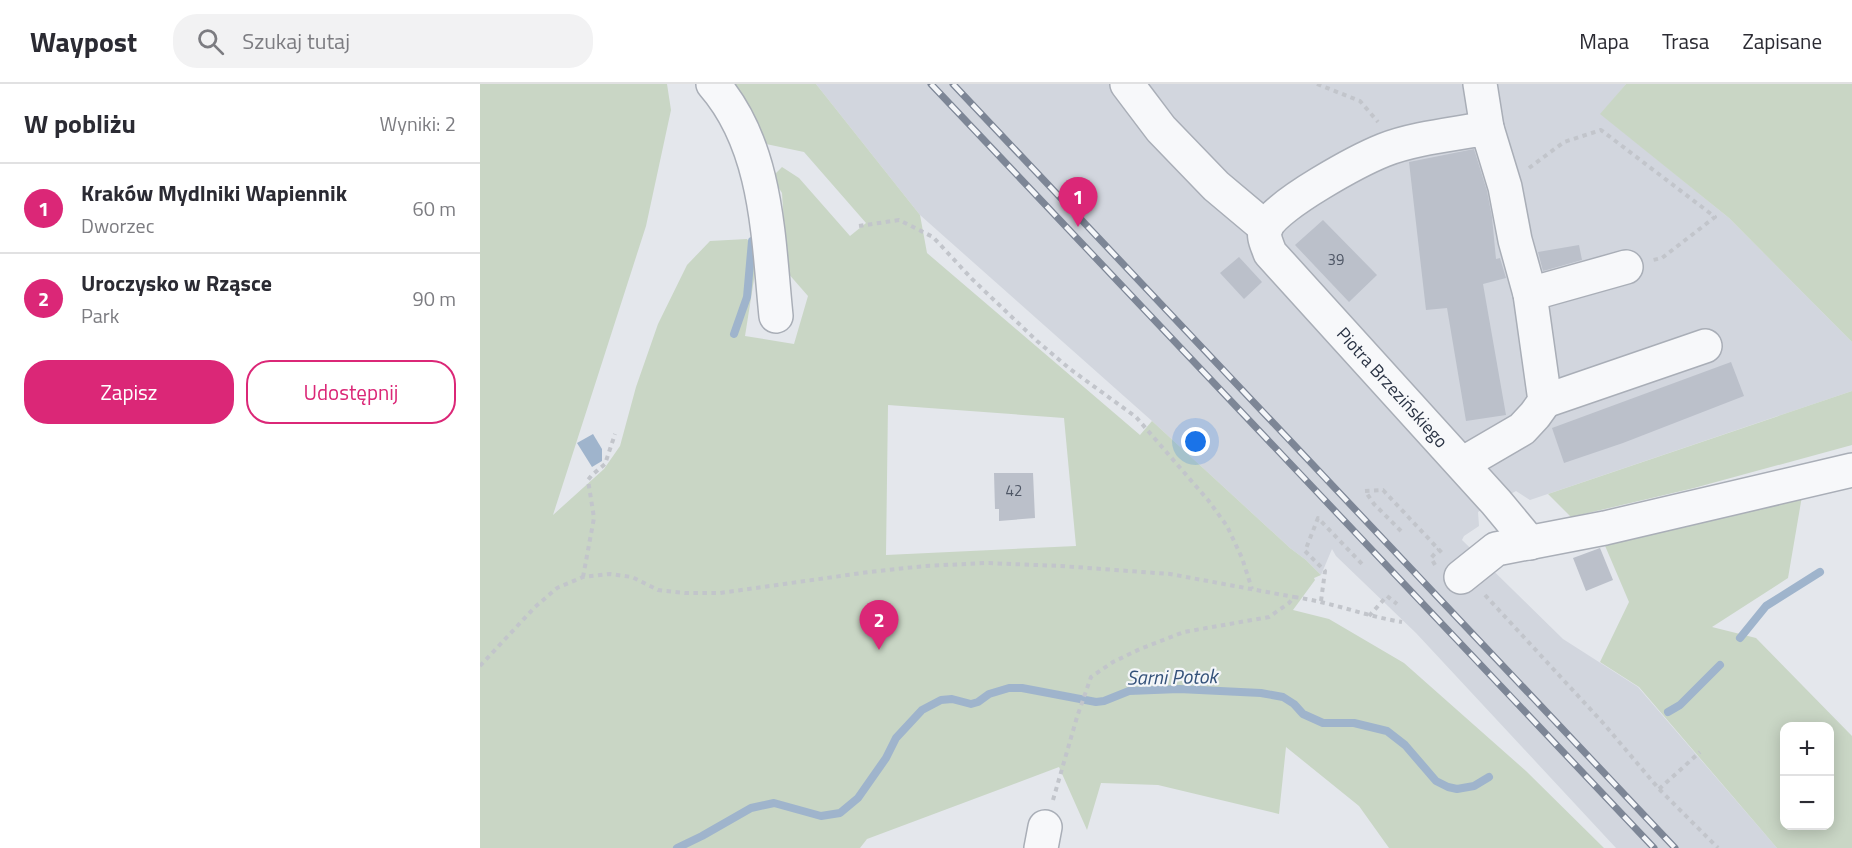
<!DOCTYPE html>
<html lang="pl">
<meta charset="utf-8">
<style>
body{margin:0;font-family:"Titillium Web",sans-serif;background:#f2f2f3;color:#2b2b33}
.controls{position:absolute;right:18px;bottom:18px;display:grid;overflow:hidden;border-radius:12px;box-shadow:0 3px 15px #0003}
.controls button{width:54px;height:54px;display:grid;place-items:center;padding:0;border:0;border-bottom:2px solid #e1e1e2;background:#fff;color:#2b2b33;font:30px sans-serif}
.you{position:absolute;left:716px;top:358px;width:21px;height:21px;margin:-15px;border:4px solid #fff;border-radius:50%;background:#1a73e8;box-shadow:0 0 0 9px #1a73e833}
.badge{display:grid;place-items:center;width:39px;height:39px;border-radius:50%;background:#db2777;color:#fff;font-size:20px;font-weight:700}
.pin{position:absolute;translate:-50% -50px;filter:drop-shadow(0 2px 3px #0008)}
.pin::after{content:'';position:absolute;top:32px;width:21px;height:18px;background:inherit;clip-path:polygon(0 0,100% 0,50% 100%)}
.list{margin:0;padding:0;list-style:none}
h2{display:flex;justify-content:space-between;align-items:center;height:78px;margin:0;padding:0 24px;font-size:26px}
h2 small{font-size:20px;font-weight:400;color:#7c7c81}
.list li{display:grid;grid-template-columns:39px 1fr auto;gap:18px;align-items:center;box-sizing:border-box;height:90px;padding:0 24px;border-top:2px solid #e1e1e2}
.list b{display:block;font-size:22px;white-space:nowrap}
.list p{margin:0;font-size:20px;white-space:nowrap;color:#7c7c81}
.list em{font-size:20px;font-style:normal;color:#7c7c81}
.actions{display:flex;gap:12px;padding:18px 24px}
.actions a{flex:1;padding:14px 0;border:2px solid #db2777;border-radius:24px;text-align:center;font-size:21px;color:#db2777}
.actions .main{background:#db2777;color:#fff}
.icon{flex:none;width:33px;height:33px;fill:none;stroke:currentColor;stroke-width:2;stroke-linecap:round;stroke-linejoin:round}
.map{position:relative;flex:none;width:1372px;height:764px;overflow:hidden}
header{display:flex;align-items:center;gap:36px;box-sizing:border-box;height:84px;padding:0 30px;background:#fff;border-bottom:2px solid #e1e1e2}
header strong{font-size:28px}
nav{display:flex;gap:33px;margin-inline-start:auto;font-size:21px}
.search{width:420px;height:54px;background:#f2f2f3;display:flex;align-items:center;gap:15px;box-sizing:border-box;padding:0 21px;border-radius:24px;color:#7c7c81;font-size:22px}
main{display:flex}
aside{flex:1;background:#fff}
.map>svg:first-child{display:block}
.built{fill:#d2d6de}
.green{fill:#c9d6c5;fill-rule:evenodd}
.water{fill:#9fb4cc}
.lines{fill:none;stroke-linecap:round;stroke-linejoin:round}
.stream{stroke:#9fb4cc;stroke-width:8}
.building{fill:#bbc0ca}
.minor-casing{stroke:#a9aeb7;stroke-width:36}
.path{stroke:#c2c5cb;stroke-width:4;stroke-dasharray:4.5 4.5;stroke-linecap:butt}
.minor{stroke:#f7f8fa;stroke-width:33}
.rail-casing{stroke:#7d8696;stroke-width:7}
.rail{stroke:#f4f6f9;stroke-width:4.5;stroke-dasharray:14;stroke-linecap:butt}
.labels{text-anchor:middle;stroke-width:4.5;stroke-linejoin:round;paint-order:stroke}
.number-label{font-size:15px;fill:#4f5766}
.street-label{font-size:18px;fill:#2b3445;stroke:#f4f6f9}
.water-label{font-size:20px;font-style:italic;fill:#34527a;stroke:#f4f6f9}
</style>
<header>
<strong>Waypost</strong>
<div class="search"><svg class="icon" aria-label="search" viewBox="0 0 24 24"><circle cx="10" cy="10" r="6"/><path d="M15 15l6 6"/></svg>Szukaj tutaj</div>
<nav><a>Mapa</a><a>Trasa</a><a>Zapisane</a></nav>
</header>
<main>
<aside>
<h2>W pobliżu<small>Wyniki: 2</small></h2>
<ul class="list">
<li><span class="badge">1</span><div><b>Kraków Mydlniki Wapiennik</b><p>Dworzec</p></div><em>60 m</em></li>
<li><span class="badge">2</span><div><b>Uroczysko w Rząsce</b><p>Park</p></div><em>90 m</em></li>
</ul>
<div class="actions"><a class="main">Zapisz</a><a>Udostępnij</a></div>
</aside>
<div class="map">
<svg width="1372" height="764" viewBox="0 0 1372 764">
<rect width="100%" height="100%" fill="#e4e7ec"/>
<!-- built -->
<path class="built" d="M 336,0 L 1146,0 L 1121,30 L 1249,134 L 1372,258 L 1372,307 L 1050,416 L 1036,407 L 998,428 L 999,442 L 984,452 L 982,456 L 1083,555 L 1158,603 L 1297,764 L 1136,764 L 936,549 L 856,472 L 852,465 L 841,491 L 826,476 L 810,464 L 672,337 L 440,131 Z"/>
<!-- green -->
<g class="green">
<path d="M 0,0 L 187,0 L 191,26 L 166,142 L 73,431 L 124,385 L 140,362 L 156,303 L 178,240 L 207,181 L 230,157 L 267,155 L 278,170 L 265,252 L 314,260 L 328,212 L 307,188 L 302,109 L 292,93 L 302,83 L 319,94 L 370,152 L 386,139 L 324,68 L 286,60 L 251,0 L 336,0 L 440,131 L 447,169 L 660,351 L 672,337 L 810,464 L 826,476 L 841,491 L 834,494 L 835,496 L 813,526 L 849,535 L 924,579 L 1046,687 L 1124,764 L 909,764 L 879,722 L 806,663 L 799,730 L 678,701 L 621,699 L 607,746 L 579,683 L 387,755 L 380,764 L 0,764 ZM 408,321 L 584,334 L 596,462 L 406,471 Z"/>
<path d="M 1146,0 L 1372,0 L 1372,258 L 1249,134 L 1120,30 Z"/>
<path d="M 1372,307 L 1372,361 L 1214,404 L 1091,433 L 1068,410 Z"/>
<path d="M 1322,412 L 1308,494 L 1232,543 L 1276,554 L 1372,652 L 1372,764 L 1297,764 L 1159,603 L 1120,578 L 1149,518 L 1123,457 ZM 1304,642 L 1350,642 L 1350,742 L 1304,742 Z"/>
</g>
<!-- water -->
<path class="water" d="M 113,350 L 122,365 L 122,377 L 112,383 L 97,359 Z"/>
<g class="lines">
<!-- stream -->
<g class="stream">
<path d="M 254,250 L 267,213 L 272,157"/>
<path d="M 1260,554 L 1286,522 L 1340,488"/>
<path d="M 1188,628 L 1200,621 L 1240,581"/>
<path d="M 197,764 L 222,752 L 271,724 L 294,719 L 341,732 L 360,729 L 378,714 L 406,674 L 416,654 L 442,626 L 461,616 L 472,615 L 491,620 L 498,618 L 509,610 L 529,604 L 542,604 L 616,618 L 624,617 L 649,607 L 699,605 L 781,609 L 803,613 L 814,620 L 823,630 L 843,639 L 874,639 L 907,647 L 925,661 L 956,697 L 968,703 L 977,705 L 994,702 L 1009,693"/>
</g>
</g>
<!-- building -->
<g class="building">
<path d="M 994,65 L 1007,107 L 1012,133 L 1016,175 L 1020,174 L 1026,194 L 1003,200 L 1026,331 L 986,337 L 967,224 L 946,226 L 929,78 Z"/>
<path d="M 843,136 L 897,191 L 869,218 L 815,161 Z"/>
<path d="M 1099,161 L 1102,176 L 1063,187 L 1058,168 Z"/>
<path d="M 759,173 L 782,198 L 764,215 L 740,189 Z"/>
<path d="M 1251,278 L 1264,312 L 1143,359 L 1084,379 L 1072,344 Z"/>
<path d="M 514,389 L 553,389 L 555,434 L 519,437 L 519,425 L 515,425 Z"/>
<path d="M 1120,464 L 1133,496 L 1106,507 L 1093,474 Z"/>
</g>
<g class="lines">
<!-- minor casing -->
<g class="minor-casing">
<g id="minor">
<path d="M 233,0 C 288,63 288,154 296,232"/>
<path d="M 647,0 L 681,45 L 736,102 L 786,144"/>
<path d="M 1000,0 L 1007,44"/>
<path d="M 1050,210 L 1146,183"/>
<path d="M 1065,317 L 1225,262"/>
<path id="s1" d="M 982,380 L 1042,345 L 1055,331 L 1065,317 L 1050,210 L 1035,156 L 1025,103 L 1007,44 C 976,50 934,54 904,66 C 879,76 797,120 786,143 C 782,152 787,160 790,169 L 1016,418 L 1050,459"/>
<path d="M 981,493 L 1016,465 L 1125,444 L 1372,386"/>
<path d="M 561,764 L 565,743"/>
</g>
</g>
<!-- path -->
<g class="path">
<path d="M 837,0 L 880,17 L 898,38"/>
<path d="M 1049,84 L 1084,58 L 1121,46 L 1235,133 L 1182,174 L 1173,176"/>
<path d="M 379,142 L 419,136 L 453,153 L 492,195 L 557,257 L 590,285 L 656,333 L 728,416 L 747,442 L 762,474 L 772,505"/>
<path d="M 921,447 L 894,420 L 885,407 L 903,406 L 963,470"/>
<path d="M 955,481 L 951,474 L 959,465"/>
<path d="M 103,493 L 114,434 L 108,396 L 112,391 L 125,380 L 135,350"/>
<path d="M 1005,511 L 1124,640 L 1179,705 L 1238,764"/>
<path d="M 841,517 L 845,487 L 825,467 L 838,434 L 883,481"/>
<path d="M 889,532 L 907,512 L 917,520"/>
<path d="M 0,582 L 55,523 L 77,504 L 103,493 L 130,490 L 152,493 L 178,506 L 205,509 L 240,509 L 389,488 L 445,482 L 506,479 L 581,482 L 690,490 L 814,513"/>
<path d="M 1179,705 L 1220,668"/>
<path d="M 573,716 L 597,633 L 611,593 L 633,578 L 660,565 L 704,548 L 789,533 L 809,519 L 814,513 C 851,518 885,532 922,538"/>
</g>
<!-- minor -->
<use href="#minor" class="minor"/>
<!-- rail casing -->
<g class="rail-casing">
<g id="rail">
<path d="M 451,0 L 1174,764"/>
<path d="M 473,0 L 1195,764"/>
</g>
</g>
<!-- rail -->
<use href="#rail" class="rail"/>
</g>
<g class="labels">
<!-- number labels -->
<g class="number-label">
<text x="856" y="181">39</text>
<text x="534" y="412">42</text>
</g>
<!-- street labels -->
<g class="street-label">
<text dy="6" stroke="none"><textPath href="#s1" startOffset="842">Piotra Brzezińskiego</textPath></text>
</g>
<!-- water labels -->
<g class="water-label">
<text transform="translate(692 593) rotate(-1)" y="7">Sarni Potok</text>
</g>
</g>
</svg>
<div class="controls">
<button>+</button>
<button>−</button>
</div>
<div class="you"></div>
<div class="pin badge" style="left:598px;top:143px">1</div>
<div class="pin badge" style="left:399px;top:566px">2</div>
</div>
</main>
